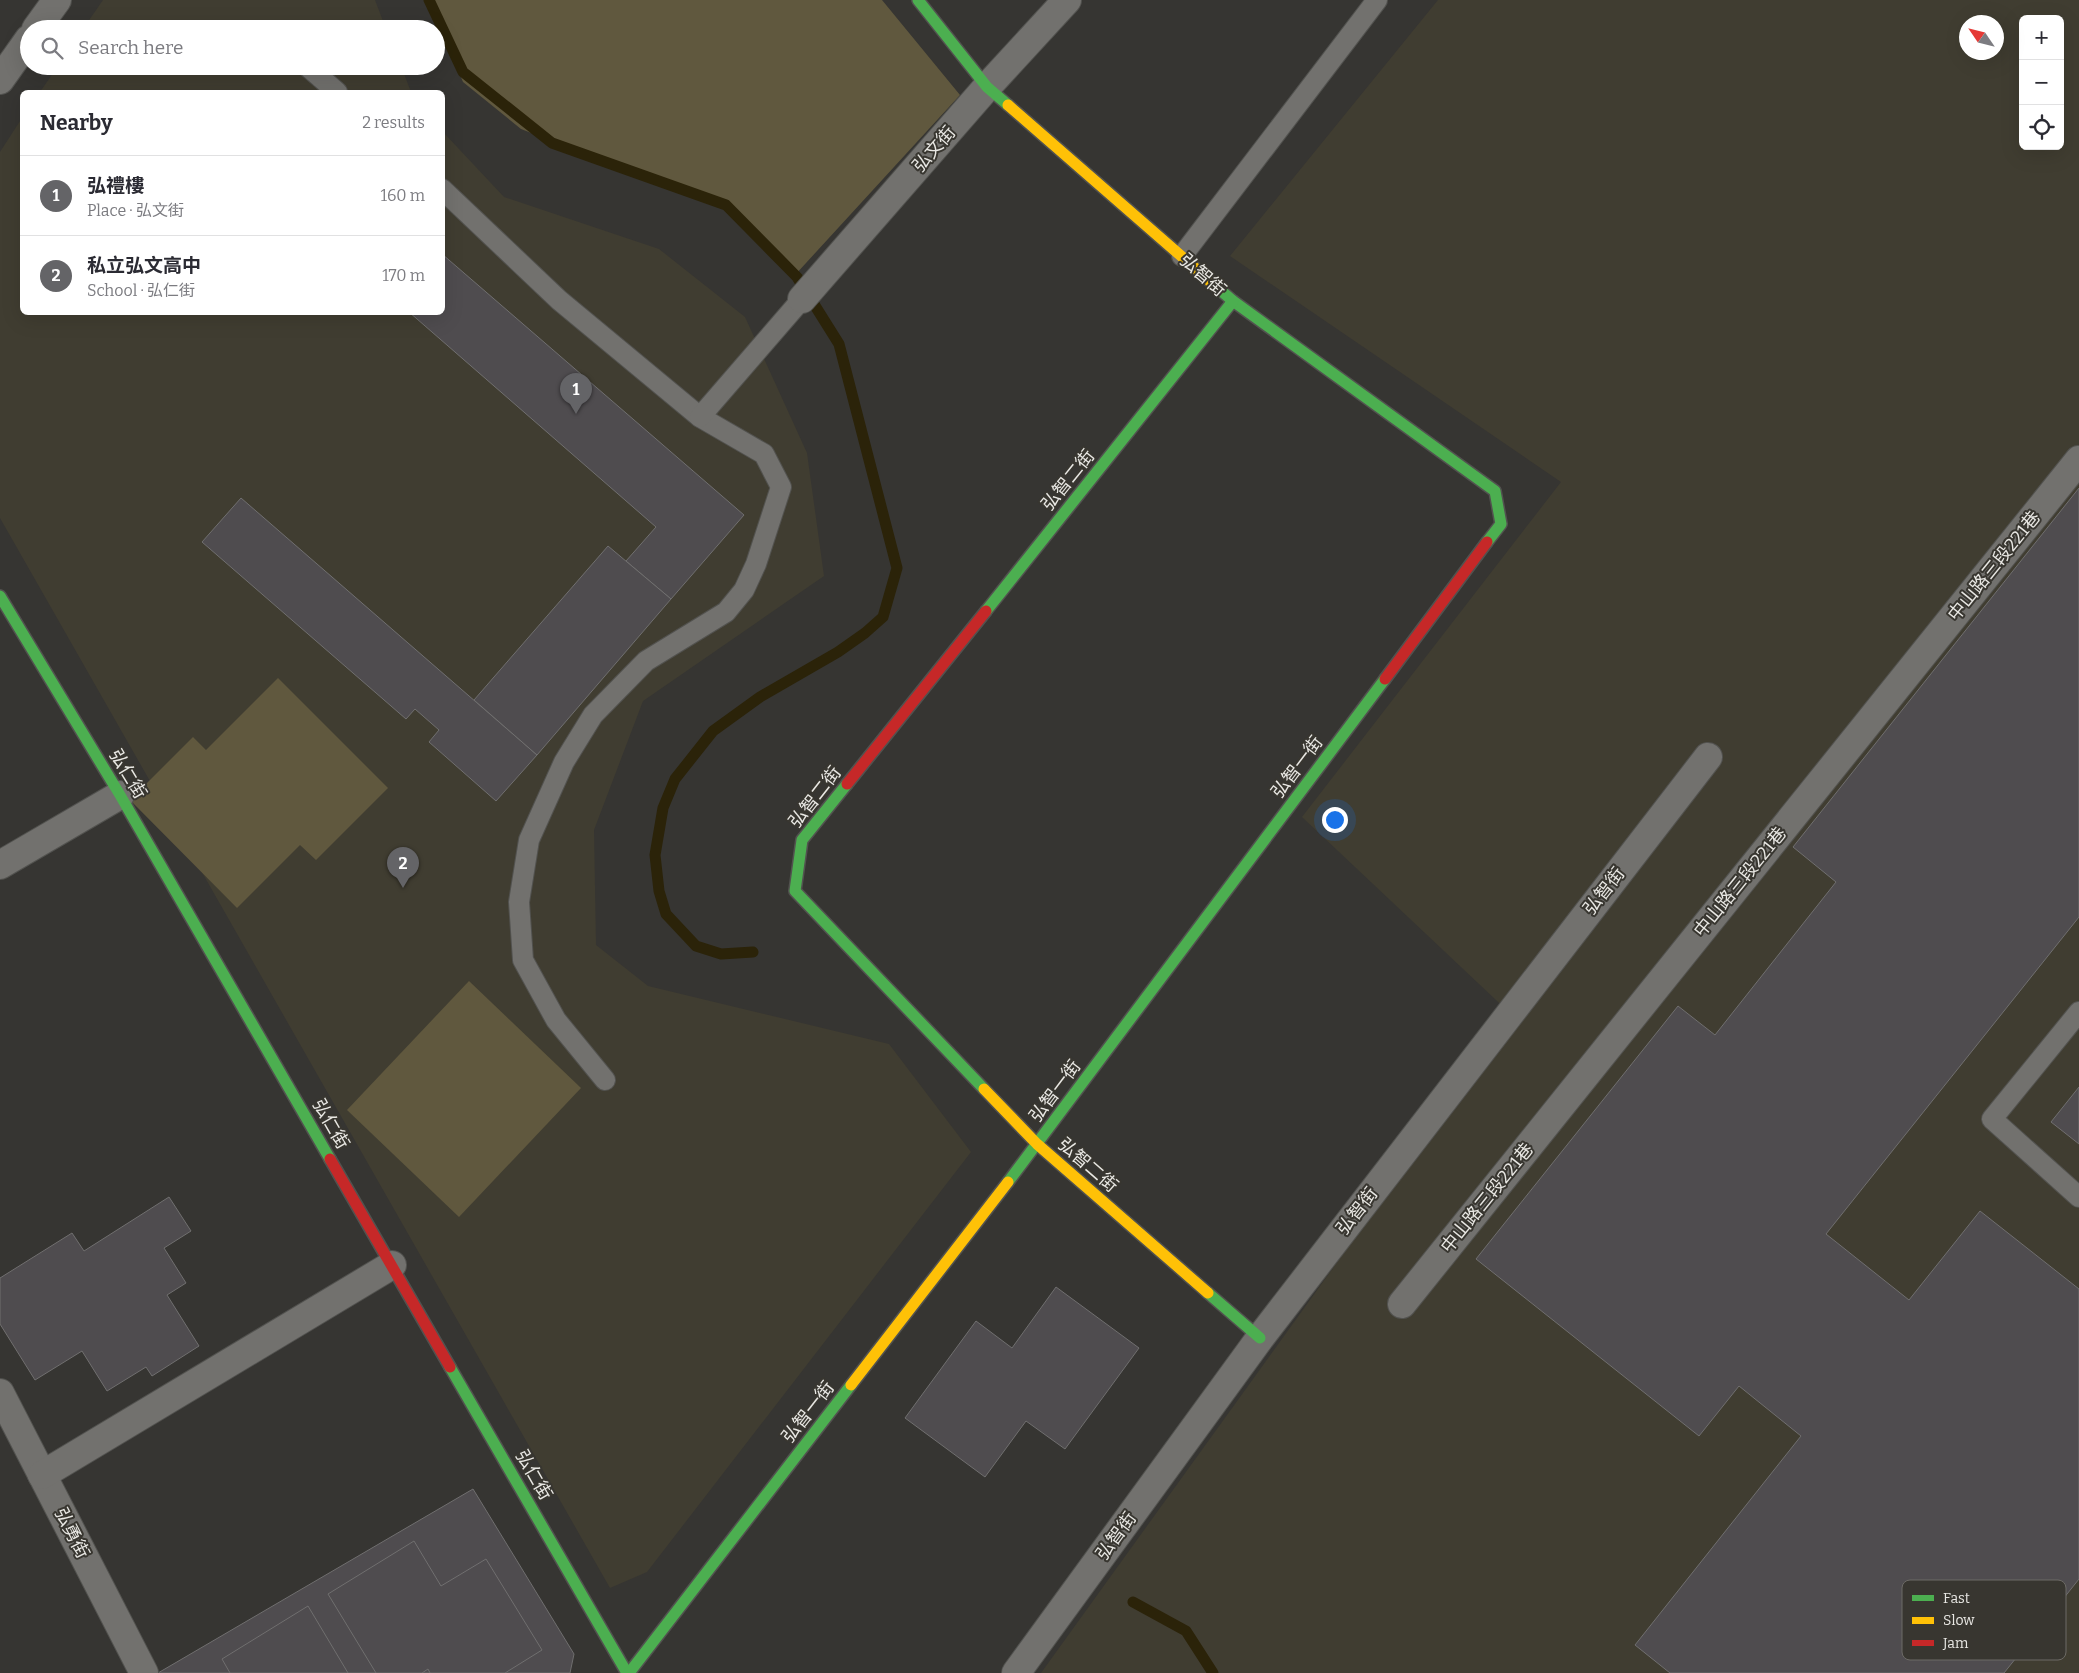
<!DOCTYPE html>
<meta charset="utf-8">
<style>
body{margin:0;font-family:Bitter,"Noto Sans TC",serif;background:#f7f7f7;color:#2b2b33}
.controls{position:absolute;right:15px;top:15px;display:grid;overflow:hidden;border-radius:8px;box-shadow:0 5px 20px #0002}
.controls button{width:45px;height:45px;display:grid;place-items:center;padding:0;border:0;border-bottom:1px solid #e1e1e2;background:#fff;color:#2b2b33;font:25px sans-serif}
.compass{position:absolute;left:1959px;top:15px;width:45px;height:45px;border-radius:50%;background:#fff;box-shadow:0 5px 20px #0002;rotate:305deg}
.you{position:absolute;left:1334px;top:819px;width:18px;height:18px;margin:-12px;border:4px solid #fff;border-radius:50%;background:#1a73e8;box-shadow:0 0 0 8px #1a73e833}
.badge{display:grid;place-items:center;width:32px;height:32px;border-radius:50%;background:#646467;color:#fff;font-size:16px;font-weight:700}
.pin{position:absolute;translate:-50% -41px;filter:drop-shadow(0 1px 2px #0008)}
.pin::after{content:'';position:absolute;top:26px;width:18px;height:15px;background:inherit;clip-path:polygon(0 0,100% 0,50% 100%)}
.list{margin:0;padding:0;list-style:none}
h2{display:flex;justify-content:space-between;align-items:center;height:65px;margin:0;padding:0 20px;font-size:21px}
h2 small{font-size:16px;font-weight:400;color:#7c7c81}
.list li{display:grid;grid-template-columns:32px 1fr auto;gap:15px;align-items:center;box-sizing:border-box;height:80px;padding:0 20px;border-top:1px solid #e1e1e2}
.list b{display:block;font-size:19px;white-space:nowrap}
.list p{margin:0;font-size:16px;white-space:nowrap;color:#7c7c81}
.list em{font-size:16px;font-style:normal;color:#7c7c81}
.icon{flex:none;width:28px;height:28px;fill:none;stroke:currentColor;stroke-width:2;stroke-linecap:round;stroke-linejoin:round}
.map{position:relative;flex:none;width:2079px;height:1673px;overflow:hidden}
.search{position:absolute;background:#fff;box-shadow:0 5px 20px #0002;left:20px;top:20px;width:425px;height:55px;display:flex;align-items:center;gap:12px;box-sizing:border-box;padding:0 18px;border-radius:28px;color:#7c7c81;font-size:19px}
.panel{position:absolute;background:#fff;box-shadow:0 5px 20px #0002;left:20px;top:90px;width:425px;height:225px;border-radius:8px}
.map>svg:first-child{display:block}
.built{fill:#403d31;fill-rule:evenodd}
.green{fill:#60583e}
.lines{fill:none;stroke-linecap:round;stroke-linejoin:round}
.stream{stroke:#2b2309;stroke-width:11}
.building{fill:#4f4c4f;stroke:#706f6f}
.lane-casing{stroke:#52524f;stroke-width:22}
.street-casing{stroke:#52524f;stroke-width:30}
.fast-casing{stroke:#52524f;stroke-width:14}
.slow-casing{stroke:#52524f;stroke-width:14}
.jam-casing{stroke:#52524f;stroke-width:14}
.lane{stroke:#72716e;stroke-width:20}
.street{stroke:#72716e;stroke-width:28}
.fast{stroke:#4caf50;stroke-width:11}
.slow{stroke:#ffc107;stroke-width:11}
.jam{stroke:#c62828;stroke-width:11}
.labels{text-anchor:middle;stroke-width:4;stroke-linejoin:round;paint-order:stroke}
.street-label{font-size:18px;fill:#e9e8e4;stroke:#383630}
.key{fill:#383630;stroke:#6d6b66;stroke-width:1}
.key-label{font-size:14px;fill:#e9e8e4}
</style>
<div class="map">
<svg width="2079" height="1673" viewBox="0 0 2079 1673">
<rect width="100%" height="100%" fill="#363532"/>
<!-- built -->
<g class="built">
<path d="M 103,0 L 375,0 L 386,29 L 83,29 Z"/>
<path d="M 1438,0 L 2079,0 L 2079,1673 L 1041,1673 L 1514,1017 L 1302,817 L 1561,482 L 1230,256 ZM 2023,19 L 2060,19 L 2060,146 L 2023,146 ZM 1966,22 L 1996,22 L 1996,52 L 1966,52 Z"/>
<path d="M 58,66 L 401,66 L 411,92 L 40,92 Z"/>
<path d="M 22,118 L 22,312 L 442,312 L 443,132 L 504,197 L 659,249 L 745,317 L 807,453 L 824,576 L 643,701 L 594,830 L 596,945 L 648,986 L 889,1044 L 971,1152 L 647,1572 L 610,1588 L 0,518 L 0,152 Z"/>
</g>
<!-- green -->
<g class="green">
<path d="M 429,0 L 882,0 L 960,95 L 795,275 L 723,208 L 521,129 L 463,82 Z"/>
<path d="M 278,678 L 388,788 L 316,860 L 300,845 L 237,908 L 130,800 L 193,737 L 206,750 Z"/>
<path d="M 469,981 L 581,1088 L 459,1217 L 347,1110 Z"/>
</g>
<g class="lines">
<!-- stream -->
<g class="stream">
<path d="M 429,0 L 463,72 L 552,143 L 726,205 L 797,277 L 839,344 L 897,568 L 883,617 L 865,633 L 838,652 L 760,697 L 713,731 L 675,779 L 663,808 L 655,855 L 659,891 L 666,914 L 696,946 L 721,954 L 753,952"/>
<path d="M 1133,1602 L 1186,1631 L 1213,1673"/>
</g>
</g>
<!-- building -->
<g class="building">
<path d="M 442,254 L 744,515 L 671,599 L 626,561 L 656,527 L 409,312 L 442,312 Z"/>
<path d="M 2079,488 L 2079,917 L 1826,1234 L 1909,1300 L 1980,1211 L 2079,1289 L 2079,1579 L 2004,1673 L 1670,1673 L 1635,1645 L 1801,1436 L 1739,1386 L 1699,1436 L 1476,1259 L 1678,1006 L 1715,1035 L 1836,882 L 1793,847 Z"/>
<path d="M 241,498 L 537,755 L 496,801 L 429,742 L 439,730 L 415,709 L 406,719 L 202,542 Z"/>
<path d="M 608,546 L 671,599 L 537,755 L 474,700 Z"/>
<path d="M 2079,1087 L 2079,1144 L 2051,1122 Z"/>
<path d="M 169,1197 L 191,1231 L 164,1248 L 186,1283 L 167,1295 L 199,1346 L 152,1376 L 146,1367 L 107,1391 L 82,1351 L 35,1380 L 0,1324 L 0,1278 L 72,1233 L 84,1251 Z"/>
<path d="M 1056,1287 L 1139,1348 L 1065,1449 L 1026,1421 L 985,1477 L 905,1418 L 976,1321 L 1012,1348 Z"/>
<path d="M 473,1489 L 574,1654 L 570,1673 L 158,1673 Z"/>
<path d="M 414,1541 L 441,1586 L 486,1559 L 542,1650 L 505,1673 L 430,1673 L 428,1669 L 422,1673 L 376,1673 L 328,1594 Z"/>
<path d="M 308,1606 L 348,1673 L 230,1673 L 222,1659 Z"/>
</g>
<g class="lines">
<!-- lane casing -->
<g class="lane-casing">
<g id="lane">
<path d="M 307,66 L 337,92"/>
<path d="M 442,189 L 559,300 L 700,417 L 764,454 L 781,487 L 756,564 L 744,590 L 726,612 L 646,661 L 593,715 L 564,762 L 529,840 L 519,902 L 523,960 L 556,1020 L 605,1080"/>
<path d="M 1182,256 L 1377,0"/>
<path d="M 700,417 L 802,299"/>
<path d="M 2079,1012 L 1992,1119 L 2079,1197"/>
</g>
</g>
<!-- street casing -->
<g class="street-casing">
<g id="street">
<path d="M 36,29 L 57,0"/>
<path d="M 0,80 L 29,39"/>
<path d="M 802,299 L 987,87 L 1067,0"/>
<path d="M 0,865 L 120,795"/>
<path d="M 1402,1304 L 2079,460"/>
<path d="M 0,1393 L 144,1673"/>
<path d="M 42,1475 L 392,1265"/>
<path d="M 1016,1673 L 1260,1338 L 1708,757"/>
</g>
</g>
<!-- fast casing -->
<g class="fast-casing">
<g id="fast">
<path d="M 918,0 L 987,87 L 1008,105"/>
<path d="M 1219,289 L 1233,301 L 1495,491 L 1501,524 L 1487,542"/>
<path d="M 0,596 L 120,795 L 330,1159"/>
<path d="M 986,611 L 1233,301"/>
<path d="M 847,784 L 802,840 L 795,891 L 984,1089"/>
<path d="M 1008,1182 L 1385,679"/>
<path d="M 1208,1293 L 1260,1338"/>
<path d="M 450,1367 L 627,1673"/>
<path d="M 629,1673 L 851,1385"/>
</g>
</g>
<!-- slow casing -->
<g class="slow-casing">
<g id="slow">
<path d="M 1008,105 L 1219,289"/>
<path d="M 984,1089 L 1037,1144 L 1208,1293"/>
<path d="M 851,1385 L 1008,1182"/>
</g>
</g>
<!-- jam casing -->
<g class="jam-casing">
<g id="jam">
<path d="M 1385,679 L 1487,542"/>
<path d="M 847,784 L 986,611"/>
<path d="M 330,1159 L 450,1367"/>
</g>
</g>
<!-- lane -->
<use href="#lane" class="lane"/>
<!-- street -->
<use href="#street" class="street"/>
<!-- fast -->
<use href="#fast" class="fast"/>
<!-- slow -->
<use href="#slow" class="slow"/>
<!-- jam -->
<use href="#jam" class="jam"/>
</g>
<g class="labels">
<!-- street labels -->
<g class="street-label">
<text transform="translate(934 149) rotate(-49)" y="6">弘文街</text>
<text transform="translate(1203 275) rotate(41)" y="6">弘智街</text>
<text transform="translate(1068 480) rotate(-51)" y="6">弘智二街</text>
<text transform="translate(1994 566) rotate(-51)" y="6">中山路三段221巷</text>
<text transform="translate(1297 767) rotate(-53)" y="6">弘智一街</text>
<text transform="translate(128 774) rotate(59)" y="6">弘仁街</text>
<text transform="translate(815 797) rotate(-52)" y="6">弘智二街</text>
<text transform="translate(1740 882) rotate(-51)" y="6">中山路三段221巷</text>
<text transform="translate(1604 891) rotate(-52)" y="6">弘智街</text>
<text transform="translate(1055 1091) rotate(-53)" y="6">弘智一街</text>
<text transform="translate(331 1124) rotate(60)" y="6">弘仁街</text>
<text transform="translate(1088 1165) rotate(41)" y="6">弘智二街</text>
<text transform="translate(1487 1198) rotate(-51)" y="6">中山路三段221巷</text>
<text transform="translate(1357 1211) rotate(-52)" y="6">弘智街</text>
<text transform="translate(808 1412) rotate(-52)" y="6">弘智一街</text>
<text transform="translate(534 1475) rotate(60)" y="6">弘仁街</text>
<text transform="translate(72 1533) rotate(63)" y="6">弘勇街</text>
<text transform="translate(1116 1536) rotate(-54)" y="6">弘智街</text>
</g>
</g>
<!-- legend -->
<rect x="1902" y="1580" width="164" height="80" rx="8" class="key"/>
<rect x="1912" y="1595" width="22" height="6" fill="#4caf50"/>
<rect x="1912" y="1617" width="22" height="7" fill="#ffc107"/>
<rect x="1912" y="1640" width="22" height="6" fill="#c62828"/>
<g class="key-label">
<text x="1943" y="1603">Fast</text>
<text x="1943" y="1625">Slow</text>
<text x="1943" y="1648">Jam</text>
</g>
</svg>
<div class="controls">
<button>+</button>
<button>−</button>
<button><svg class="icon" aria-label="locate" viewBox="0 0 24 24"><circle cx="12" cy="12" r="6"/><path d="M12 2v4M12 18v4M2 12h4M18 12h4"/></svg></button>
</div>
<svg class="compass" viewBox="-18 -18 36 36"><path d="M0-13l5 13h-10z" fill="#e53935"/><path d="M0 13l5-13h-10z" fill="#7c7c81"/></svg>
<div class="you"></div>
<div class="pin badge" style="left:576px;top:414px">1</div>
<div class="pin badge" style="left:403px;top:888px">2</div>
<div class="search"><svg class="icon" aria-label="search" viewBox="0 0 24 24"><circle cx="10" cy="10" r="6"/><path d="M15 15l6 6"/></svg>Search here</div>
<section class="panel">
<h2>Nearby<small>2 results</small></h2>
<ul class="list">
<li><span class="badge">1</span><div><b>弘禮樓</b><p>Place · 弘文街</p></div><em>160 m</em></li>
<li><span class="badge">2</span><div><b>私立弘文高中</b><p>School · 弘仁街</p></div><em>170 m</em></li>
</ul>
</section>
</div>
